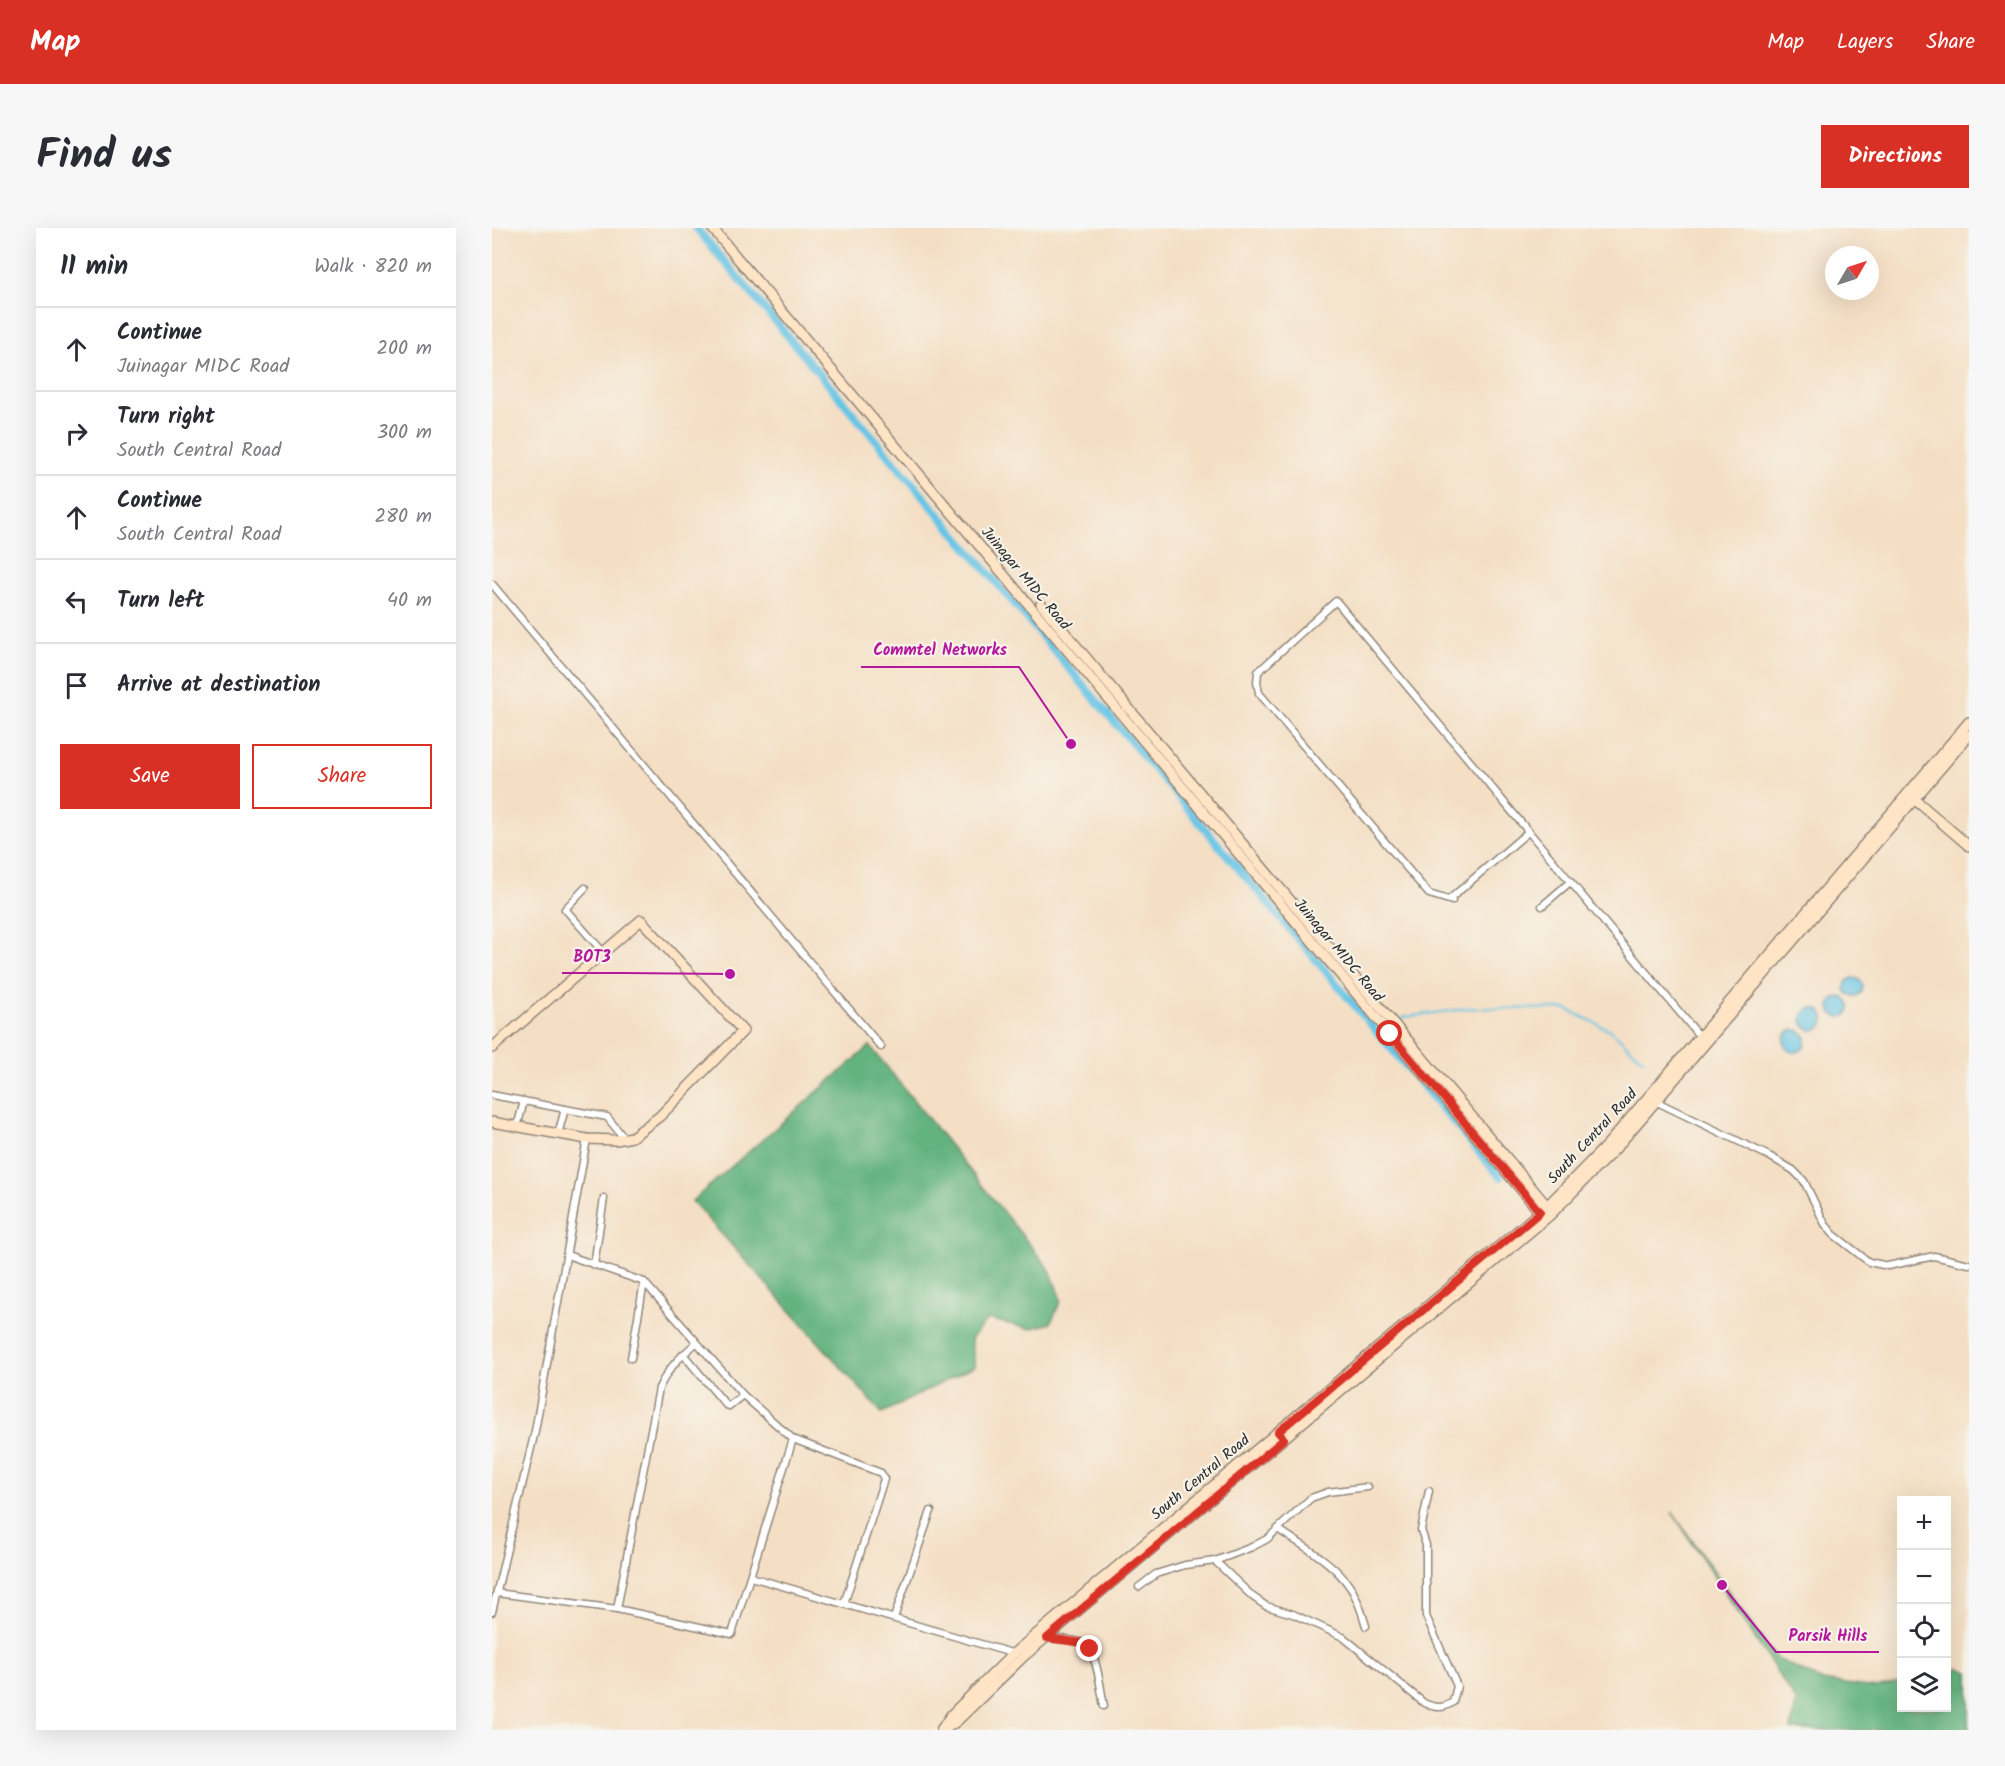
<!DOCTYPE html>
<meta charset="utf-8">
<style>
body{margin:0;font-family:Kalam,sans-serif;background:#f7f7f7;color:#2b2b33}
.controls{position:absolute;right:18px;bottom:18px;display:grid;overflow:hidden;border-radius:0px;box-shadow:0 6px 24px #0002}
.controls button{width:54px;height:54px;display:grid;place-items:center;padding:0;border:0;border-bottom:2px solid #e1e1e2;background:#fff;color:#2b2b33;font:30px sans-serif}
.compass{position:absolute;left:1333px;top:18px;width:54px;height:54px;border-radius:50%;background:#fff;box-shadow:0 6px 24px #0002;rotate:51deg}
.stop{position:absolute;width:18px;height:18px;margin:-14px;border:4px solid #d93025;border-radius:50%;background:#fff}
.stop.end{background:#d93025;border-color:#fff;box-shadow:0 2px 6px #0008}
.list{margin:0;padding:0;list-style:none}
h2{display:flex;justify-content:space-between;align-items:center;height:78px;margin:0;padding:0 24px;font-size:26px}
h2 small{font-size:20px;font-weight:400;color:#7c7c81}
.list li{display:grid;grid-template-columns:39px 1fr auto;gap:18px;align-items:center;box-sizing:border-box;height:84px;padding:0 24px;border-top:2px solid #e1e1e2}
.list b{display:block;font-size:22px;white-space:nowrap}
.list p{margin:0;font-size:20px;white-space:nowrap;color:#7c7c81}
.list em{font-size:20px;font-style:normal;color:#7c7c81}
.actions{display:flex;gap:12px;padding:18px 24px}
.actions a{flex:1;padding:14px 0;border:2px solid #d93025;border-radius:0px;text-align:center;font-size:21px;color:#d93025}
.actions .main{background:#d93025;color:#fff}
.icon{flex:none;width:33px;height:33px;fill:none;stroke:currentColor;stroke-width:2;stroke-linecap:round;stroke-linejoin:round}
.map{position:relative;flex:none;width:1477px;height:1502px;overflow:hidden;border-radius:0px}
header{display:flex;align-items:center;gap:36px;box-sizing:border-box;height:84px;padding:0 30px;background:#d93025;color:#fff}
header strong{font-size:28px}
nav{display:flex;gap:33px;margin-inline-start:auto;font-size:21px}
.intro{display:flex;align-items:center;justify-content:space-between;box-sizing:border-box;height:144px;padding:0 36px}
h1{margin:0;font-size:42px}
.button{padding:15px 27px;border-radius:0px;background:#d93025;color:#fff;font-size:21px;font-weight:700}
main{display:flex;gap:36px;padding:0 36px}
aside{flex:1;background:#fff;border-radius:0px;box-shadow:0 6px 24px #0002}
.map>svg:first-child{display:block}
.forest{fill:#63b37f;stroke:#476f55;stroke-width:1.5}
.water{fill:#67c5e5;stroke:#497888;stroke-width:1.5}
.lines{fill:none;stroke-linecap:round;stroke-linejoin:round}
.stream{stroke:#67c5e5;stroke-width:2}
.canal{stroke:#67c5e5;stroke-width:8}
.street-casing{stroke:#908578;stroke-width:9}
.secondary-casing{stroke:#908578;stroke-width:12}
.street{stroke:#fff;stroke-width:6}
.secondary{stroke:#ffe4c6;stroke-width:9}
.route{stroke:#d93025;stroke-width:8}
.labels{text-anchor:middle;stroke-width:4.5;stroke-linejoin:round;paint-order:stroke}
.street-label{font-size:15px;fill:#2b2b2b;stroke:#f7f3e8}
.leader{fill:none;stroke:#b5179e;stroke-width:2}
.callout-dot{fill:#b5179e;stroke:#f7f3e8;stroke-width:2}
.callout-label{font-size:16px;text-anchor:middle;font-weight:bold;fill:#b5179e;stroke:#f7f3e8;stroke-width:4.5;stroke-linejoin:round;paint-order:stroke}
</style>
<header>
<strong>Map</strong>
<nav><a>Map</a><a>Layers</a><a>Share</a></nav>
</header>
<div class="intro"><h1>Find us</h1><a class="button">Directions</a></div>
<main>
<aside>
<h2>11 min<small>Walk · 820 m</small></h2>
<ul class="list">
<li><svg class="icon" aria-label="ahead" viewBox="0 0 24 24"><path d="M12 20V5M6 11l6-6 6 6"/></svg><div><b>Continue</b><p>Juinagar MIDC Road</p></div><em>200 m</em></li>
<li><svg class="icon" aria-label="right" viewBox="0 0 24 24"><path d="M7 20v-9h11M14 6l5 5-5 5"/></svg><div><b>Turn right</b><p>South Central Road</p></div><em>300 m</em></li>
<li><svg class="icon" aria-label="ahead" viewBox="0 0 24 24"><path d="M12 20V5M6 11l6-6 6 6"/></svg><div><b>Continue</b><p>South Central Road</p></div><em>280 m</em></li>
<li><svg class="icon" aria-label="left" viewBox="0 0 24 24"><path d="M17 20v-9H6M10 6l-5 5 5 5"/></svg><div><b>Turn left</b></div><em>40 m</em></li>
<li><svg class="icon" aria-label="arrive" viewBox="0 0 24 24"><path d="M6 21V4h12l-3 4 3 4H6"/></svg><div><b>Arrive at destination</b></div></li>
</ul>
<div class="actions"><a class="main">Save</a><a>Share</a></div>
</aside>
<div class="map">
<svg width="1477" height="1502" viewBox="0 0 1477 1502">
<rect width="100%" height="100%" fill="#f7f3e8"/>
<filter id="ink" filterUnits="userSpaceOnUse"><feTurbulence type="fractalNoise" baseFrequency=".0167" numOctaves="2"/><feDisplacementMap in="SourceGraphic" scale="12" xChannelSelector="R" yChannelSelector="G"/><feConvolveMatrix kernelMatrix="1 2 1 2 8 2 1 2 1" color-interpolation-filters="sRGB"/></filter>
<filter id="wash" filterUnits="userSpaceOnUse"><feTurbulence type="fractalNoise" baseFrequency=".008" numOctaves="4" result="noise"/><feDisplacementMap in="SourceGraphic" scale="24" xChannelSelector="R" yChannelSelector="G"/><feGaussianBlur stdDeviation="1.35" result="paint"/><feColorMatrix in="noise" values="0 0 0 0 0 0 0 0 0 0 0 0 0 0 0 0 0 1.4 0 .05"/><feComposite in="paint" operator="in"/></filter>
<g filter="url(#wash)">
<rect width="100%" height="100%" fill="#f4dfc5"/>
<!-- forest -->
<g class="forest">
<path d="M 378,818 L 558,1042 L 569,1072 L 559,1095 L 537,1101 L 496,1091 L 479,1111 L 483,1138 L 390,1185 L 200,973 Z"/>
<path d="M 1180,1284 L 1284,1430 L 1330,1453 L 1384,1460 L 1409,1454 L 1410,1480 L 1454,1480 L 1455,1443 L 1467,1440 L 1477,1444 L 1477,1502 L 1299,1502 L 1304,1473 Z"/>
</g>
<!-- water -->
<g class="water">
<circle cx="1362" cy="759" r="9"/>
<circle cx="1348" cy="779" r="10"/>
<circle cx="1321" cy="791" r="11"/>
<circle cx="1303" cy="813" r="11"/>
</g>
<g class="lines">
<!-- stream -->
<path class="stream" d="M 905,794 L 913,789 L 979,780 L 1074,781 L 1118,802 L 1152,832"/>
<!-- canal -->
<path class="canal" d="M 204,0 L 1008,949"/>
</g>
</g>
<g filter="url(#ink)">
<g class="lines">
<!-- street casing -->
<g class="street-casing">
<g id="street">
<path d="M 0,356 L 389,819"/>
<path d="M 1036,604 L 959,670 L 960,673 L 937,666 L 767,465 L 765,454 L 766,444 L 844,373 L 1209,810"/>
<path d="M 93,660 L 73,681 L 112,725"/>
<path d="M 1050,678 L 1078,654"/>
<path d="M 0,867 L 115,889 L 132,910"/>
<path d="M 1161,872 L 1277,928 L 1301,942 L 1312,953 L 1333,996 L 1341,1006 L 1377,1034 L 1396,1038 L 1442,1028 L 1477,1036"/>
<path d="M 25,899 L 32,873"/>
<path d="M 66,906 L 73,881"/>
<path d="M 75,1027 L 152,1054 L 251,1167 L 301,1211 L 389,1245 L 392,1251 L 352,1376"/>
<path d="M 102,1037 L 112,970"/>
<path d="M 191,1126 L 234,1177 L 237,1178 L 251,1167"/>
<path d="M 139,1130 L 152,1054"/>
<path d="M 786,1301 C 811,1319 840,1332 858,1359 C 866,1370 870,1385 874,1398"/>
<path d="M 723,1333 L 761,1369 L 774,1378 L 801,1386 L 851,1409 L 932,1475 C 943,1480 951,1481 961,1474 L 965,1458 L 934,1388 L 934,1317 L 929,1302 L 937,1263"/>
<path d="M 259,1349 L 523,1426"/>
<path d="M 647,1359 L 664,1346 L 693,1337 L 723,1333 L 760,1319 L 775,1311 L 819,1270 L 836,1264 L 876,1259"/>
<path d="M 5,1365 L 125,1381 L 240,1406 L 301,1211"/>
<path d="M 125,1381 L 167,1160 C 177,1139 187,1130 204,1115"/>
<path d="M 0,1384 L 43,1203 L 95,911"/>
<path d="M 402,1390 L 439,1283"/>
<path d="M 555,1410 C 564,1411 585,1411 592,1416 C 605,1422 609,1464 612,1478"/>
</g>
</g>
<!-- secondary casing -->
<g class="secondary-casing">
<g id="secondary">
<path d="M 220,0 L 1048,984 L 1053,985"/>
<path d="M 549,376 L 1055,978 L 1056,982"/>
<path d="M 1420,569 L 1477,618"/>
<path d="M 0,820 L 149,692 L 251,803 L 168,888 L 140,909 L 124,912 L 95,911 L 0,894"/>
<path d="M 449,1502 L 459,1487 L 522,1425 L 1055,978 L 1116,916 L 1477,494"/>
<path d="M 452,1502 L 465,1493 L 532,1428 L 1058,987 L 1123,921 L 1477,507"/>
</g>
</g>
<!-- street -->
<use href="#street" class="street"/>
<!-- secondary -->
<use href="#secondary" class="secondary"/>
</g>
</g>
<g class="lines" filter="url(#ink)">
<!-- route -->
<path class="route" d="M 598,1421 L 592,1415 L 555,1410 L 792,1211 L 786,1204 L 1048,984 L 898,806"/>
</g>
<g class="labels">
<!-- street labels -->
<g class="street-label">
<text transform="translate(534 350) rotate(50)" y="5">Juinagar MIDC Road</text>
<text transform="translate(847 722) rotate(50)" y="5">Juinagar MIDC Road</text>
<text transform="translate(1100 908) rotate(-47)" y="5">South Central Road</text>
<text transform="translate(708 1249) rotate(-40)" y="5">South Central Road</text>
</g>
</g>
<!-- callouts -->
<path class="leader" d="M579 516L527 439H369M238 746L131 745H70M1230 1357L1284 1424H1387"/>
<g class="callout-dot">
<circle cx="579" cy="516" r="6"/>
<circle cx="238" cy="746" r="6"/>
<circle cx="1230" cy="1357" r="6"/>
</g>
<g class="callout-label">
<text x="448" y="427">Commtel Networks</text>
<text x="100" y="734">BOT3</text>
<text x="1336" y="1413">Parsik Hills</text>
</g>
</svg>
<div class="controls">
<button>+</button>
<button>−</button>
<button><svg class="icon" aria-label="locate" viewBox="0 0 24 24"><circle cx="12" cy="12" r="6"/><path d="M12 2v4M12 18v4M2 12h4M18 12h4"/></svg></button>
<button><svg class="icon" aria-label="layers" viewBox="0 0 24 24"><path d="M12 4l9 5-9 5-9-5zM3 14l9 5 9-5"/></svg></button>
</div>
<svg class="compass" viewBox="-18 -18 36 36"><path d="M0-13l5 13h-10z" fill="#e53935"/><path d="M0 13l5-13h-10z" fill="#7c7c81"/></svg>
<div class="stop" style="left:898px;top:806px"></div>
<div class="stop end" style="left:598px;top:1421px"></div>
</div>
</main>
